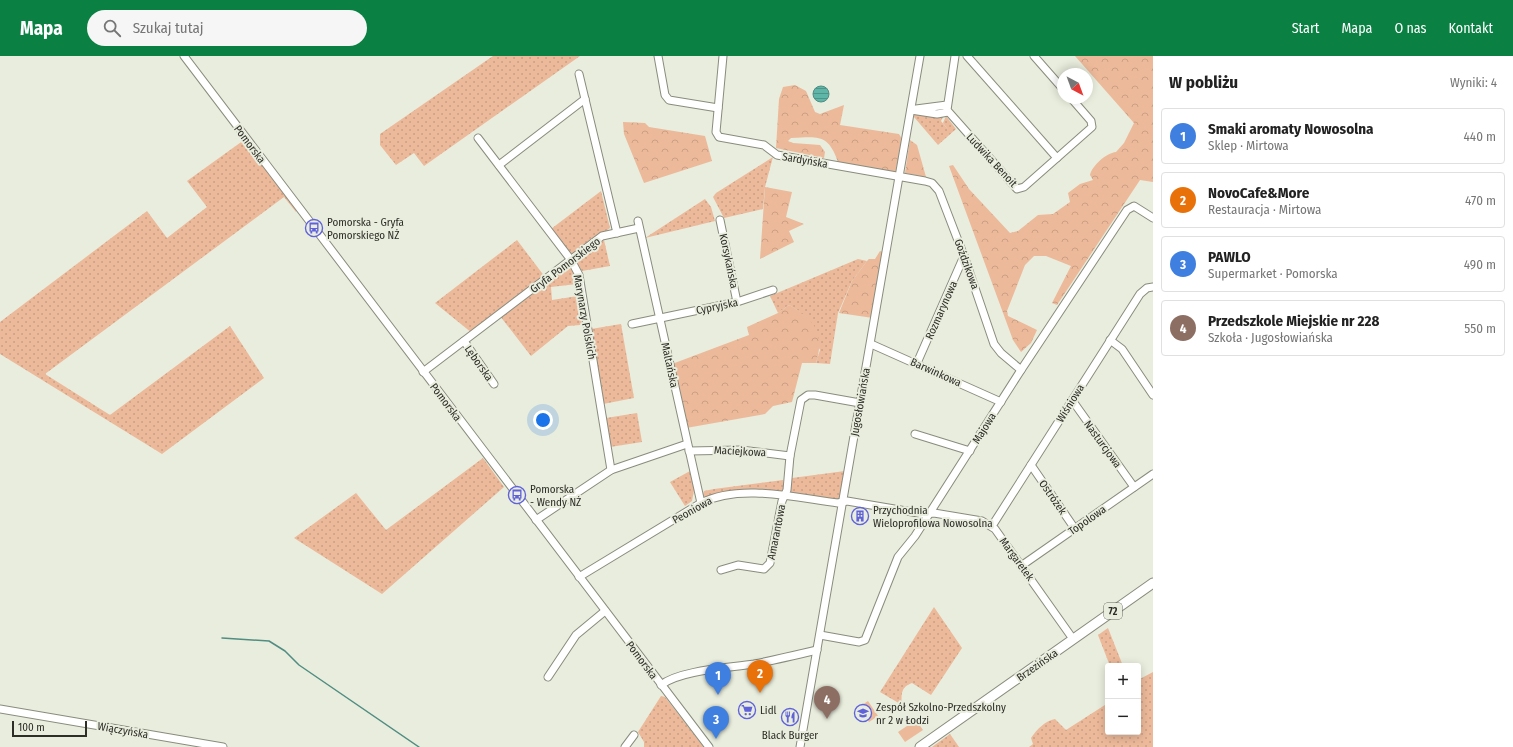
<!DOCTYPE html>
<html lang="pl">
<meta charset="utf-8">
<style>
body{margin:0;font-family:"Fira Sans Condensed",sans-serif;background:#f6f6f6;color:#222}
.controls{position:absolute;right:12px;bottom:12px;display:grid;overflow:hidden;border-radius:4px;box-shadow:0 2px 10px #0003}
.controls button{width:36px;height:36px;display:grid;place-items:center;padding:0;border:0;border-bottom:1px solid #e0e0e0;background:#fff;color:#222;font:20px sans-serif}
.compass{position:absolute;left:1057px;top:12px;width:36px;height:36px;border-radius:50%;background:#fff;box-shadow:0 2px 10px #0003;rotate:139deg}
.scale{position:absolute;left:12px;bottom:10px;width:75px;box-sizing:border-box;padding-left:4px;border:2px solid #2d2e28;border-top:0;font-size:11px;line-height:14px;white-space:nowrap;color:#2d2e28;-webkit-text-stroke:3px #e9eddd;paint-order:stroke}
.you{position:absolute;left:543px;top:364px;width:14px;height:14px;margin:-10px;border:3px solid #fff;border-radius:50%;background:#1a73e8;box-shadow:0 0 0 6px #1a73e833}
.badge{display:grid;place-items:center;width:26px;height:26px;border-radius:50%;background:#0b8043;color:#fff;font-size:13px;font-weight:700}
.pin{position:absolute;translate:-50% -33px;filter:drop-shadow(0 1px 2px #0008)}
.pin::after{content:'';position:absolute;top:21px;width:14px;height:12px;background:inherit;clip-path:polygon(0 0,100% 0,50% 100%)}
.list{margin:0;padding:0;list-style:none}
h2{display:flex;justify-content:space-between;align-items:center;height:52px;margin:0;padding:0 16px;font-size:17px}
h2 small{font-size:13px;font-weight:400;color:#767676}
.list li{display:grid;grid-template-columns:26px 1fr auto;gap:12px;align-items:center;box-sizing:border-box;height:56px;margin:0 8px 8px;padding:0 8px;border:1px solid #e0e0e0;border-radius:4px}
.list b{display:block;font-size:15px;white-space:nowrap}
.list p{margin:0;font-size:13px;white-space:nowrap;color:#767676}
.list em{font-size:13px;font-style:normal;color:#767676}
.icon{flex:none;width:22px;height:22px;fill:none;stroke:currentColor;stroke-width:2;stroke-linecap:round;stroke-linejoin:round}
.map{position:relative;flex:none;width:1153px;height:691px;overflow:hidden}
header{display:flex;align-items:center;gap:24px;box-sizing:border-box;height:56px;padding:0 20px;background:#0b8043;color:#fff}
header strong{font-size:19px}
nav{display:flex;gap:22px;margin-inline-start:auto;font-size:14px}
.search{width:280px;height:36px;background:#f6f6f6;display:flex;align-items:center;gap:10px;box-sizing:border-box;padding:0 14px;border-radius:22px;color:#767676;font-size:15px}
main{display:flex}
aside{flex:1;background:#fff}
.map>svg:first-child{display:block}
.grass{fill:url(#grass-dots)}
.forest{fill:url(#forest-crowns)}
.green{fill:#ecb99a}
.water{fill:url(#water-rules);stroke:#508d82}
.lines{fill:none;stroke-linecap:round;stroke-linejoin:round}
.stream{stroke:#508d82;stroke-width:1.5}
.minor-casing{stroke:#898c7d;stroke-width:9}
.major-casing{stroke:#898c7d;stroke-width:11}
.minor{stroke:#fff;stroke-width:7}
.major{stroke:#fff;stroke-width:9}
.labels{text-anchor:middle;stroke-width:4;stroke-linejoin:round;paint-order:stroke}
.shield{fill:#e9eddd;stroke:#65675e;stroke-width:1}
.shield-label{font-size:10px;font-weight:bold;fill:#2d2e28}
.street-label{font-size:11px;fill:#2d2e28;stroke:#e9eddd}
.poi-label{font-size:11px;fill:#2d2e28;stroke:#e9eddd;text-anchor:start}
</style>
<header>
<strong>Mapa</strong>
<div class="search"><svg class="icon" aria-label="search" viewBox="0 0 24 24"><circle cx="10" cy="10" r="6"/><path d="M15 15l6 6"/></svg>Szukaj tutaj</div>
<nav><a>Start</a><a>Mapa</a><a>O nas</a><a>Kontakt</a></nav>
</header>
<main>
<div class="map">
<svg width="1153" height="691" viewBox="0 0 1153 691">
<defs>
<pattern id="grass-dots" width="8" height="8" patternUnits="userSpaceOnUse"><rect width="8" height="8" fill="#ecb99a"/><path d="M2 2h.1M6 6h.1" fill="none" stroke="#cb9f85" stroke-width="1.8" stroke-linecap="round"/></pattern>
<pattern id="forest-crowns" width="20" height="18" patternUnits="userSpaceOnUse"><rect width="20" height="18" fill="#ecb99a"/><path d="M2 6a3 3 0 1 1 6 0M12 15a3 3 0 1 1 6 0" fill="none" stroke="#cb9f85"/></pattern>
<pattern id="water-rules" width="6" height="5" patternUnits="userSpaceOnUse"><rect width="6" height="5" fill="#5fb6a8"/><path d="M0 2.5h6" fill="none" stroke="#4f9489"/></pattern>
</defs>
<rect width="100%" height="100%" fill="#e9eddd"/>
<!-- grass -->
<g class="grass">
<path d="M 493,0 L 580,0 L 424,110 L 414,97 L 396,109 L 380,89 L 380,78 Z"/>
<path d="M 914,58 L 943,61 L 941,65 L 949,75 L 943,67 L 946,60 L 956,73 L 938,89 L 914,61 Z"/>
<path d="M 244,84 L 297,154 L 296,156 L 284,141 L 45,318 L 110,359 L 230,270 L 264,322 L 162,398 L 0,298 L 0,266 L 147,155 L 167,182 L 207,151 L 187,125 Z"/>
<path d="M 773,101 L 765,131 L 763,153 L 724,162 L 713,141 L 716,137 Z"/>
<path d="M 601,135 L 610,172 L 574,199 L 570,197 L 551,173 Z"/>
<path d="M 705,143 L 711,151 L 715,165 L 645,182 Z"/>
<path d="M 517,184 L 545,221 L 472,277 L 435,247 Z"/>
<path d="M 604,184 L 610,210 L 582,215 L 576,206 L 576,204 Z"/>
<path d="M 858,203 L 867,205 L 852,225 L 838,257 L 830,308 L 816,307 L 820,294 L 799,255 L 789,249 L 778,257 L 770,240 Z"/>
<path d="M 569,209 L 574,215 L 577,228 L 551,231 L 552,244 L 578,240 L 582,267 L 580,269 L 568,270 L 531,300 L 500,260 Z"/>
<path d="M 621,268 L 634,342 L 603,348 L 591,273 Z"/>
<path d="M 637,357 L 642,386 L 610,391 L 606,362 Z"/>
<path d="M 483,402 L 504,431 L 382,538 L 294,482 L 356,437 L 386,474 Z"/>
<path d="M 689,412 L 694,434 L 692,445 L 685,450 L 670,426 L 690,415 Z"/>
<path d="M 845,415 L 840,444 L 790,437 L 792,422 Z"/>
<path d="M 783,424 L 784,433 L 781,437 L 740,434 L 705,441 L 703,439 L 704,435 L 714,433 Z"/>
<path d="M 934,551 L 962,592 L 931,639 L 912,627 C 901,631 901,638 902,649 L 880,636 Z"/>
<path d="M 1108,572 L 1123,610 L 1110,610 L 1098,579 Z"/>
<path d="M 1153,616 L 1153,691 L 1029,691 L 1033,688 L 1031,682 C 1037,673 1045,665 1055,663 L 1066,674 L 1108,647 L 1108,676 L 1138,676 L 1138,624 Z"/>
<path d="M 661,640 L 665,641 L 704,691 L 644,691 L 644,686 L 638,676 Z"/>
<path d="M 950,678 L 959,691 L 932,691 Z"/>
</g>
<!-- forest -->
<g class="forest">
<path d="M 1075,0 L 1153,0 L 1153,126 L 1140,124 L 1057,249 L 1052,247 L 1071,210 L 1046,200 L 1034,200 L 1025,209 L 1007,255 L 1008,260 L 1037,274 L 1031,287 L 1021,296 L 1013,284 L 949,110 L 953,109 L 969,133 L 1010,177 L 1018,175 L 1038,159 L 1053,158 L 1070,146 L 1068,137 L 1080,128 L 1093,124 L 1090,119 C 1092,110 1106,97 1116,96 L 1124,87 L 1134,67 Z"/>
<path d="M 795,29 L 806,35 L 815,56 L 820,58 L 844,49 L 840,69 L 899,78 L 902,83 L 895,118 L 838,106 C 828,77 818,81 791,82 L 788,85 L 793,87 L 820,89 L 825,96 L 824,102 L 776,92 L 779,43 L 783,31 Z"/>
<path d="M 623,66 L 645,67 L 649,71 L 705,80 L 712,105 L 644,127 L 624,78 Z"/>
<path d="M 910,84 L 917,89 L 926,121 L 905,117 Z"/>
<path d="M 765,131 L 792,136 L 786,161 L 804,168 L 789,175 L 794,186 L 760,203 Z"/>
<path d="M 880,195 L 883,196 L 873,262 L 839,257 L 852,225 L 867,205 L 869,203 L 875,203 Z"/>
<path d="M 789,249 C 815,263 825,278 816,307 L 802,307 L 792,346 L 773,350 L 765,358 L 686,372 L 672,308 L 749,279 L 747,271 L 778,257 Z"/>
</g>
<!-- green -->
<g class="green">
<path d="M 868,645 L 878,660 L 869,666 L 859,651 Z"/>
<path d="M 916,664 L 923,674 L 905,686 L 898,676 Z"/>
</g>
<!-- water -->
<circle class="water" cx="821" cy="38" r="8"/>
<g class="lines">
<!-- stream -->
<path class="stream" d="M 222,582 L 269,585 L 285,595 L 299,609 L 419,691"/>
<!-- minor casing -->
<g class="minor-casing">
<g id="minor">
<path d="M 184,0 L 709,691"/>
<path d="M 658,0 L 665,39 L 669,44 L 718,52"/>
<path d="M 723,0 L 716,76 L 719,81 L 764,89 L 777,99 L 925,125 L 932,127 L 939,135 L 964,200 L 994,288 L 1001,297 L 1021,314"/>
<path d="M 955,0 L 947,54 L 1017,133 L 1024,131 L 1092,71 L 1091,65 L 1071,42"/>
<path d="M 967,0 L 1057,102"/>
<path d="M 1034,0 L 1063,33"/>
<path d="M 579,18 L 617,177"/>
<path d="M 916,53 L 947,49"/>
<path d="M 911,54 L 937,58 L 948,56"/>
<path d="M 478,82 L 571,204 L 579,219 L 611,414"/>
<path d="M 499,109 L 585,43"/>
<path d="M 720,164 L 737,246"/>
<path d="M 638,165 L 701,447"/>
<path d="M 632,268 L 737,246 L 773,234"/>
<path d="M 1110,284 L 1122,293 L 1153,339"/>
<path d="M 464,285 L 494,328"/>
<path d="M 871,288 L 1001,346"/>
<path d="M 917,307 L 964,200"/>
<path d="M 423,316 L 602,180 L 639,172"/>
<path d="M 1072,344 L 1134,431"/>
<path d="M 915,378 L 970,395"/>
<path d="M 689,395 L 741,394 L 790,400"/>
<path d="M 1031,409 L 1075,473"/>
<path d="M 536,464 L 611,414 L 687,388"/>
<path d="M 992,470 L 1140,238 L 1147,232 L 1153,231"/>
<path d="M 1021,510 L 1153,418"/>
<path d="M 721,514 L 738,509 L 764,513 L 770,507 L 782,445 L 787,434 L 790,400 L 801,344 L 808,339 L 815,339 L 860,347"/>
<path d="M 579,521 L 701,447 C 740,427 797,442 838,447 L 847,445 L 924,458 L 934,457 L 982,465 L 995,473 L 1073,583"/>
<path d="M 820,579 L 859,586 L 865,584 L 898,501 L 915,480 L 1021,314 L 1127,154 L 1134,150 L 1153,162"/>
<path d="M 548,621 L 576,579 L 605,555"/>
<path d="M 661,629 C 680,614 729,612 754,608 C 775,604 796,599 817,594"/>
<path d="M 0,653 L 223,691"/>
<path d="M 625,691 L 634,679"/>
<path d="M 800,691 L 920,0"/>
</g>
</g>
<!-- major casing -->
<g class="major-casing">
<path id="major" d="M 920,691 L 1153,527"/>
</g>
<!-- minor -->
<use href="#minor" class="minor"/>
<!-- major -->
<use href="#major" class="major"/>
</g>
<!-- icons -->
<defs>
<g id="bus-ring" transform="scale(0.9)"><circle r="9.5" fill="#e9eddd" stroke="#5f62da" stroke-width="1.5"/><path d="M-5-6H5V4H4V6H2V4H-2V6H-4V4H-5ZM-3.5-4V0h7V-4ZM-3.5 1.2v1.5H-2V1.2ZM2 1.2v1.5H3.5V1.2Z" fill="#5f62da"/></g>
<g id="building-ring" transform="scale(0.9)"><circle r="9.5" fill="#e9eddd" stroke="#5f62da" stroke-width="1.5"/><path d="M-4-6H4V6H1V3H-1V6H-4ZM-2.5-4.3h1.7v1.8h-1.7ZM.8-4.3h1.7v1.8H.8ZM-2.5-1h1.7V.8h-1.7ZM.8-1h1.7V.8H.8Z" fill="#5f62da"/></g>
<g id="supermarket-ring" transform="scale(0.9)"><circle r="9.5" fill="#e9eddd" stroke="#5f62da" stroke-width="1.5"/><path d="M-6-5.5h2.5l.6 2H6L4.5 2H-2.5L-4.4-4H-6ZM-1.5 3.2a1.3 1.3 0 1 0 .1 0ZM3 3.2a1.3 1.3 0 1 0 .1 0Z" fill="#5f62da"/></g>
<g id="school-ring" transform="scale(0.9)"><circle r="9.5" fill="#e9eddd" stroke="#5f62da" stroke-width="1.5"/><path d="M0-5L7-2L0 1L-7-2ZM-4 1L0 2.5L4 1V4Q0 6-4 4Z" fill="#5f62da"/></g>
<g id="restaurant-ring" transform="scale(0.9)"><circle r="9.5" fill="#e9eddd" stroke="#5f62da" stroke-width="1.5"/><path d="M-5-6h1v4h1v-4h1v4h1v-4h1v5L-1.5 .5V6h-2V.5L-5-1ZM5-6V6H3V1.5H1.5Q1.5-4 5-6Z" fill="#5f62da"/></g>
</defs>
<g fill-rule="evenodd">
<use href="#bus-ring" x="314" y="172"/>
<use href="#bus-ring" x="517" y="439"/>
<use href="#building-ring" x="860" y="460"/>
<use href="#supermarket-ring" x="747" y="654"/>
<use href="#school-ring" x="863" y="657"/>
<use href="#restaurant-ring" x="790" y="661"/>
</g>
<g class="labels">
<!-- shield labels -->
<rect class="shield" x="1104" y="547" width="18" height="16" rx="3"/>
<g class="shield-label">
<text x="1113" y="559">72</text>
</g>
<!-- street labels -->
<g class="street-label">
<text transform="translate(250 88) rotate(53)" y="4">Pomorska</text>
<text transform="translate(805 104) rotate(10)" y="4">Sardyńska</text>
<text transform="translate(992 104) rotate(47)" y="4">Ludwika Benoit</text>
<text transform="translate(729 205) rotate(78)" y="4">Korsykańska</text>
<text transform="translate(967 208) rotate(70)" y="4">Goździkowa</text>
<text transform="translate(565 209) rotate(-37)" y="4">Gryfa Pomorskiego</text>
<text transform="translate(717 250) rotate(-12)" y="4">Cypryjska</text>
<text transform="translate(941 254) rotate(-66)" y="4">Rozmarynowa</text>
<text transform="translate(585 261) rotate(80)" y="4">Marynarzy Polskich</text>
<text transform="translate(479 307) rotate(55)" y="4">Lęborska</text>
<text transform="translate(670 309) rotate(78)" y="4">Maltańska</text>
<text transform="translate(936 316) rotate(24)" y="4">Barwinkowa</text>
<text transform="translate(446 346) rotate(53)" y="4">Pomorska</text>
<text transform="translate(860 346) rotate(-80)" y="4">Jugosłowiańska</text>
<text transform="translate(1070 347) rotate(-58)" y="4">Wiśniowa</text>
<text transform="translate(984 372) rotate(-58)" y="4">Majowa</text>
<text transform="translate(1103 388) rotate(54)" y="4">Nasturcjowa</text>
<text transform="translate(740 395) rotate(3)" y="4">Maciejkowa</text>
<text transform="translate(1053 441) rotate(55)" y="4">Ostróżek</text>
<text transform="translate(692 454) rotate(-29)" y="4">Peoniowa</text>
<text transform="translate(1087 464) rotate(-35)" y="4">Topolowa</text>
<text transform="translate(776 476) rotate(-79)" y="4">Amarantowa</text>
<text transform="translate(1017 503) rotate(54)" y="4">Margaretek</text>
<text transform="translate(642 604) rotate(53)" y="4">Pomorska</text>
<text transform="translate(1037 609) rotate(-35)" y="4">Brzezińska</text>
<text transform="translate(123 674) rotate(10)" y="4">Wiączyńska</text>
</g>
<!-- poi labels -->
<g class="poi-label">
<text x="327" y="170">Pomorska - Gryfa<tspan x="327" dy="13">Pomorskiego NŻ</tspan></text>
<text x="530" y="437">Pomorska<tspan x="530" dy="13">- Wendy NŻ</tspan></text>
<text x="873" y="458">Przychodnia<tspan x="873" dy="13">Wieloprofilowa Nowosolna</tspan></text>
<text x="876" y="655">Zespół Szkolno-Przedszkolny<tspan x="876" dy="13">nr 2 w Łodzi</tspan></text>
<text x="760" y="658">Lidl</text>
<text x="790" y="683" text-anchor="middle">Black Burger</text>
</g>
</g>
</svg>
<div class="controls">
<button>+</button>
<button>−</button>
</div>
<svg class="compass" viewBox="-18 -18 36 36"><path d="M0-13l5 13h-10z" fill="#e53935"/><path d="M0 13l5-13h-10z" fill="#767676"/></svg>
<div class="scale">100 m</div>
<div class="you"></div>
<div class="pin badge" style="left:718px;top:639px;background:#3f7fe0">1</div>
<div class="pin badge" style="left:760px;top:637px;background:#e8710a">2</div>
<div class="pin badge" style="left:716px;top:683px;background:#3f7fe0">3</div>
<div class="pin badge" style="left:827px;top:663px;background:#8d6e63">4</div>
</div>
<aside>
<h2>W pobliżu<small>Wyniki: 4</small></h2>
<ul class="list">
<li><span class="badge" style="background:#3f7fe0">1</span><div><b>Smaki aromaty Nowosolna</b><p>Sklep · Mirtowa</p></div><em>440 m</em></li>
<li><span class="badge" style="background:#e8710a">2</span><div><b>NovoCafe&amp;More</b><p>Restauracja · Mirtowa</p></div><em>470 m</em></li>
<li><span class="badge" style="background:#3f7fe0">3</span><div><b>PAWLO</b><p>Supermarket · Pomorska</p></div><em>490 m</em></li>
<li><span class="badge" style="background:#8d6e63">4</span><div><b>Przedszkole Miejskie nr 228</b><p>Szkoła · Jugosłowiańska</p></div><em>550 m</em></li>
</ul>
</aside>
</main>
